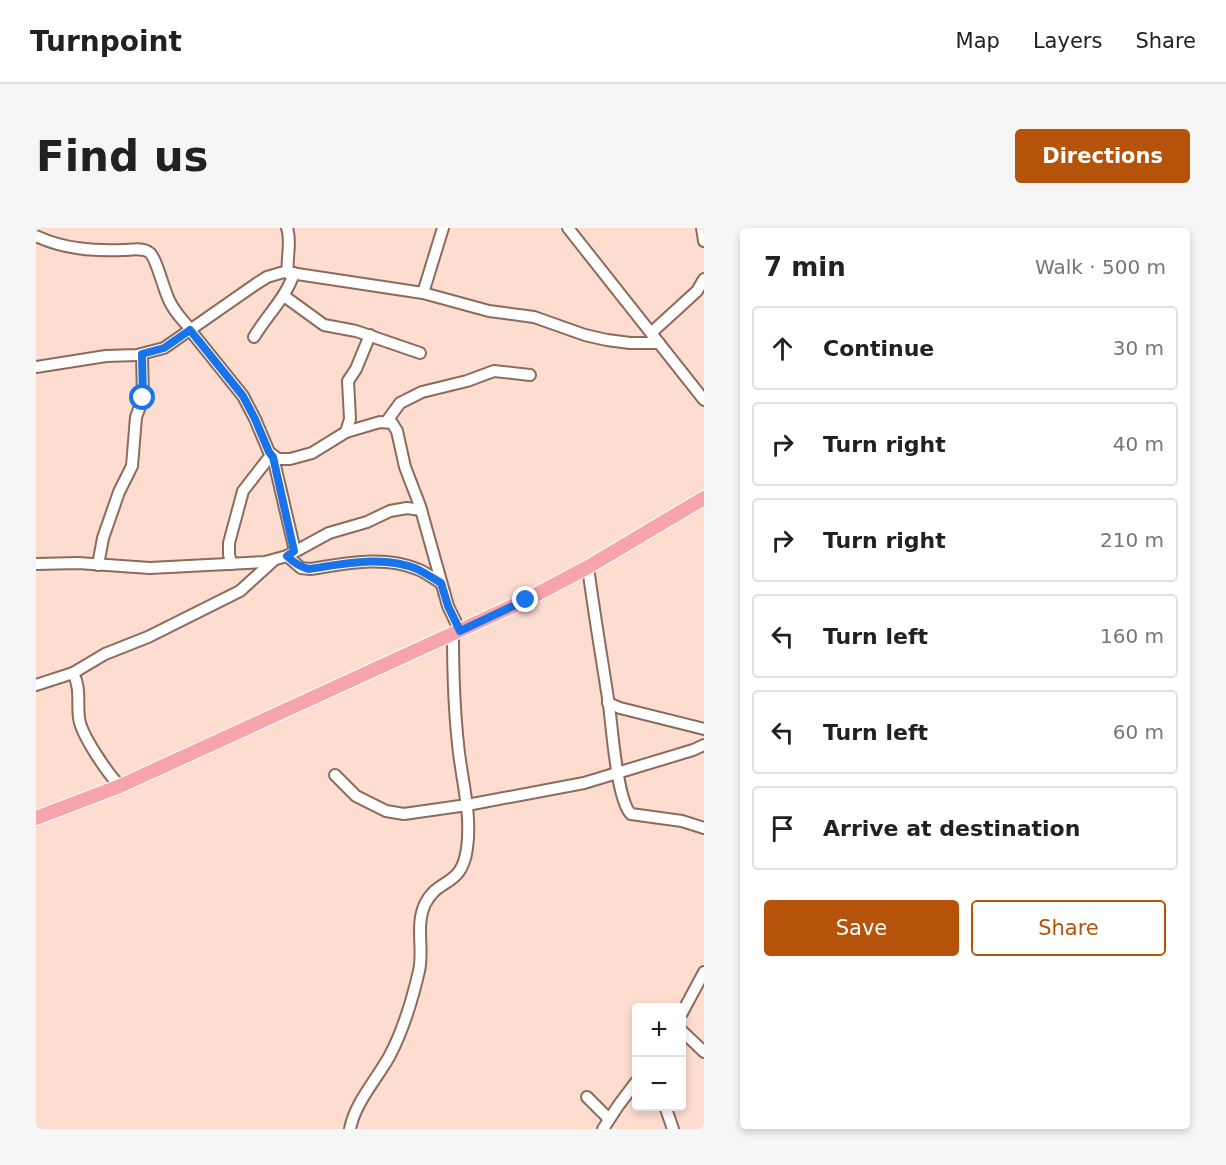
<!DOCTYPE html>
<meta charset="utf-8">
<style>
body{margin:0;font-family:"DejaVu Sans",sans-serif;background:#f6f6f6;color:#202124}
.controls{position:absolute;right:18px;bottom:18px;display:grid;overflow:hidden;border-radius:6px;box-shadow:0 3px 9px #0003}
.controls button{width:54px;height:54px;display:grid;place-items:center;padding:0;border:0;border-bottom:2px solid #e0e0e0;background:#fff;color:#202124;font:30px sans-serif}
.stop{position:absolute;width:18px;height:18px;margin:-14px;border:4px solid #1a73e8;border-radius:50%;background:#fff}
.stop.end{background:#1a73e8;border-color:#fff;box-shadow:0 2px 6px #0008}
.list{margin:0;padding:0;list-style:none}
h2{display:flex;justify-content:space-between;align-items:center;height:78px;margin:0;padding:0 24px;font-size:26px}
h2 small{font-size:20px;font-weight:400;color:#757577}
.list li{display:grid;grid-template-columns:39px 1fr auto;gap:18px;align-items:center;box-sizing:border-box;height:84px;margin:0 12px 12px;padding:0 12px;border:2px solid #e0e0e0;border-radius:6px}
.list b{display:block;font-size:22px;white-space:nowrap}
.list em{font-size:20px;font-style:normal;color:#757577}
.actions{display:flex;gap:12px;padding:18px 24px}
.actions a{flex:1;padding:14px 0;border:2px solid #b45309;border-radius:6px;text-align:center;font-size:21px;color:#b45309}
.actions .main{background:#b45309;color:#fff}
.icon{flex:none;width:33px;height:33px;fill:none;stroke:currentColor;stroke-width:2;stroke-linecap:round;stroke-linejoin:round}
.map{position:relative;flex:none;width:668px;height:901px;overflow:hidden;border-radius:6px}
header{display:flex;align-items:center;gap:36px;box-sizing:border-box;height:84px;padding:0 30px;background:#fff;border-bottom:2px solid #e0e0e0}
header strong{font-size:28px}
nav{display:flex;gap:33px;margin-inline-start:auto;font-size:21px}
.intro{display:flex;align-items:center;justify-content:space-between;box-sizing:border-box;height:144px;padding:0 36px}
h1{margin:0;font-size:42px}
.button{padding:15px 27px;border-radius:6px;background:#b45309;color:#fff;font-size:21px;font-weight:700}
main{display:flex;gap:36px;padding:0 36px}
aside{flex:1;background:#fff;border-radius:6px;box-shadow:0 3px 9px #0003}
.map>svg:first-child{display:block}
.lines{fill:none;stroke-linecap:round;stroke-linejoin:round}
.minor-casing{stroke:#8c6a5c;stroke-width:14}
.major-casing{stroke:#fff;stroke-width:16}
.minor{stroke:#fff;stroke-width:10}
.major{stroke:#f7a4ac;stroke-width:14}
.route{stroke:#1a73e8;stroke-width:8}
</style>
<header>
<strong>Turnpoint</strong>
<nav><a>Map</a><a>Layers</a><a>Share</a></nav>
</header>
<div class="intro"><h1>Find us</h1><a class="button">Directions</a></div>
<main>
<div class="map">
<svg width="668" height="901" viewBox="0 0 668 901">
<rect width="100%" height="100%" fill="#fdddd0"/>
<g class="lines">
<!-- minor casing -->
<g class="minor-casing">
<g id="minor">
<path d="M 251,0 C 256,15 250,29 252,45"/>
<path d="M 532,0 L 668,172"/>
<path d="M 666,0 L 668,13"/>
<path d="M 0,8 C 28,21 57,23 87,22 C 95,22 107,19 114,25 C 120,30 128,62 133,72 C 138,84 147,92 155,102"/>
<path d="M 387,65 L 407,0"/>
<path d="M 248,68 L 288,97 L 320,103 L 384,125"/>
<path d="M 154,102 L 207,168 L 219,191 L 233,224 L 242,231 L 254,231 L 276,225 L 310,204 L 344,194 L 356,195 L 361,203 L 369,239 L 384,278 L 412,378 L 424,403"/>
<path d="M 615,105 L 661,63 L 668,51"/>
<path d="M 218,109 C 231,87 250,70 258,45"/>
<path d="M 0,139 L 70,128 L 101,127 L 128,120 L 220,56 L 231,49 L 248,44 L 387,65 L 453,83 L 498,89 L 549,107 L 571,112 L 594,115 L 623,115"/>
<path d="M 351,193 L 364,175 L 386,164 L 431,153 L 458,143 L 494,147"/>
<path d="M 310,204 L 314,191 L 312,153 L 320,141 L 334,107"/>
<path d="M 237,229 L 259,323"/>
<path d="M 251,328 L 265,340 L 274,341 C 308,336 347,327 381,341 C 389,344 397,350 405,355"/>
<path d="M 0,336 L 42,335 L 114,340 L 229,334 L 251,328 L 293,305 L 331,294 L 354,283 L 371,280 L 385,282"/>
<path d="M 195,336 L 193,326 L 193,315 L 207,263 L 235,227"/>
<path d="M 62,337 L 67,310 L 83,264 L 96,238 L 100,189 L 107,170 L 106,126"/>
<path d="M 552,339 C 558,385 566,431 573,477 C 576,499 581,573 595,586 L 646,593 L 668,600"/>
<path d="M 37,445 C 45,460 41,474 43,490 C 45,507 72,546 84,558"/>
<path d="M 0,457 L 37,445 L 69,426 L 112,409 L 204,363 L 237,333"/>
<path d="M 572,475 L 584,480 L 668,501"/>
<path d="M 299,547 L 320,568 L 350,583 L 368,586 L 431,577 L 548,555 L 657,522 L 668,517"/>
<path d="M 646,785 L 668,744"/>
<path d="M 646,803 L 668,824"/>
<path d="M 551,869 L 573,891"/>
<path d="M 629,878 L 637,901"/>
<path d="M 314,901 C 319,875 340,852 353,829 C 367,803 376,773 383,743 C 388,722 379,697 389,676 C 402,649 426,660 431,620 C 436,585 425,550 422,516 C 418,479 417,443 417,406"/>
<path d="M 567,901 L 582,878 L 600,854"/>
</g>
</g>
<!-- major casing -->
<g class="major-casing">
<path id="major" d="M 0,590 L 84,558 L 490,372 L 552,339 L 668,270"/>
</g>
<!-- minor -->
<use href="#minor" class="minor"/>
<!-- major -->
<use href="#major" class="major"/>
</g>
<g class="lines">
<!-- route -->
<path class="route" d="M 107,170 L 106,126 L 128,120 L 154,102 L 207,168 L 219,191 L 233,224 L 237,229 L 258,323 L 251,328 C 258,335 264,339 273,341 C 308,336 347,327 381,341 C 389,345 397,350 405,355 L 412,378 L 424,403 L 490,372"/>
</g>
</svg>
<div class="controls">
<button>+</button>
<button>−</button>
</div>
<div class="stop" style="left:107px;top:170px"></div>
<div class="stop end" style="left:490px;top:372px"></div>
</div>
<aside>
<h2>7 min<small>Walk · 500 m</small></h2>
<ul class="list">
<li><svg class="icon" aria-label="ahead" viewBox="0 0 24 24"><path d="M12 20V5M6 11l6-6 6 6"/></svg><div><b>Continue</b></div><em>30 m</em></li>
<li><svg class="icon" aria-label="right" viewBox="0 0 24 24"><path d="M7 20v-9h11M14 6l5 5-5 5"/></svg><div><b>Turn right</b></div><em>40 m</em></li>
<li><svg class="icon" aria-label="right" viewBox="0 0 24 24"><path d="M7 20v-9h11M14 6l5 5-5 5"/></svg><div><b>Turn right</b></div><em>210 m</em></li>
<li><svg class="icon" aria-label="left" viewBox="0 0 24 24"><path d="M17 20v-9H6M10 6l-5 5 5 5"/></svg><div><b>Turn left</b></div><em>160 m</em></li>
<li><svg class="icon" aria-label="left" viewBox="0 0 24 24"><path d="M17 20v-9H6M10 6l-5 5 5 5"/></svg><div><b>Turn left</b></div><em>60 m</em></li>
<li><svg class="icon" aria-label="arrive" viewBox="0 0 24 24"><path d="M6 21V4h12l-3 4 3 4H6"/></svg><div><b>Arrive at destination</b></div></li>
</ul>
<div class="actions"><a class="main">Save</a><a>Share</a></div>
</aside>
</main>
